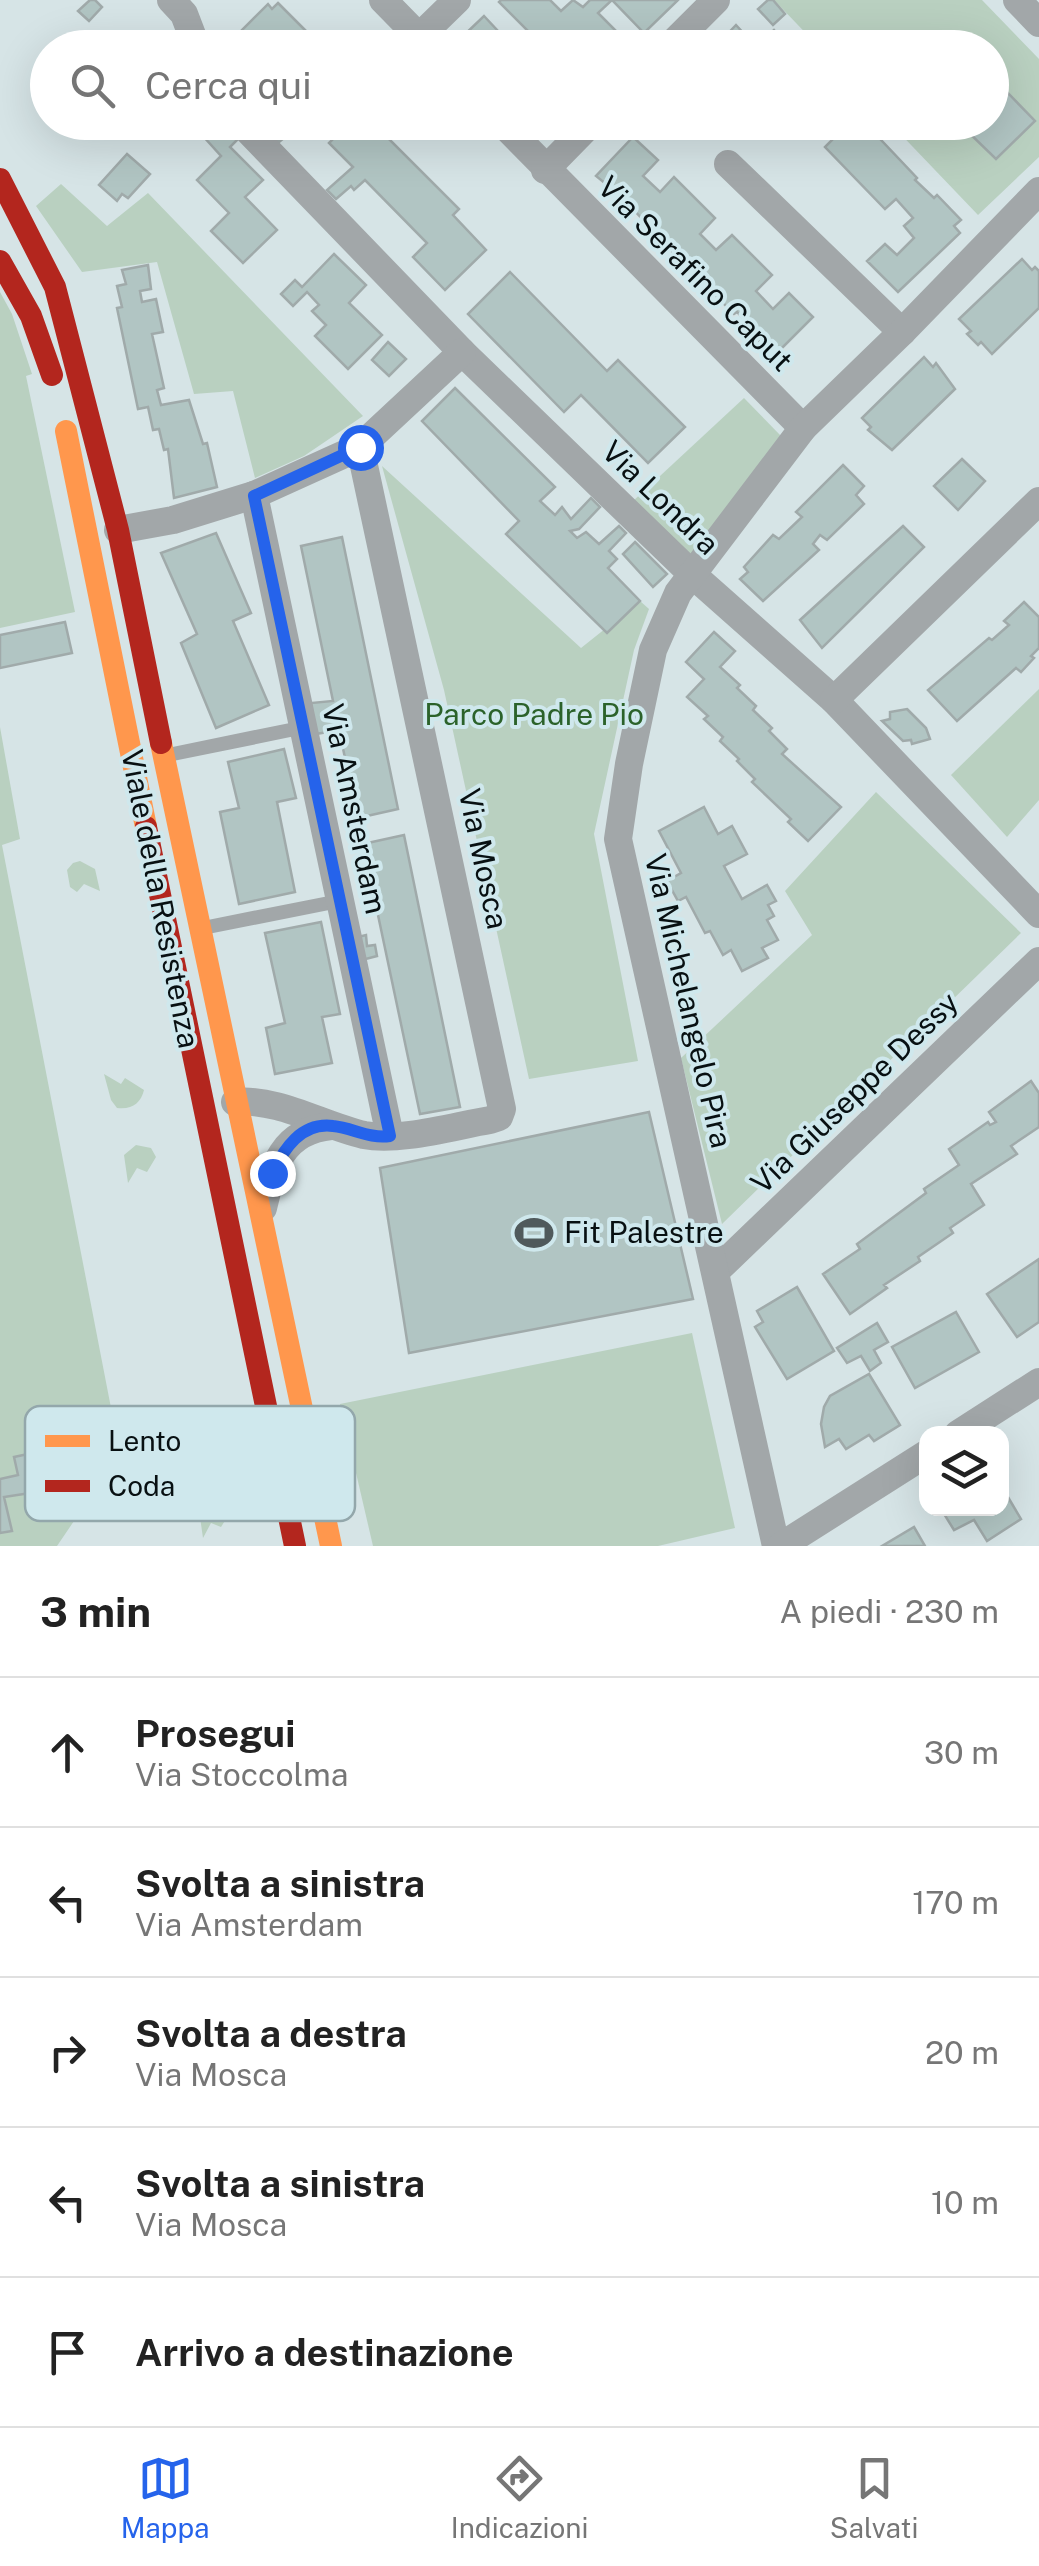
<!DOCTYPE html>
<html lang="it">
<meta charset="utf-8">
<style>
body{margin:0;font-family:"Public Sans",sans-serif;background:#f6f6f6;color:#222}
.controls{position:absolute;right:30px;bottom:30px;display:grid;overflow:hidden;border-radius:20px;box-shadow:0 10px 40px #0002}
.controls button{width:90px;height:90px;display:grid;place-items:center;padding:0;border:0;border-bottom:2px solid #e0e0e0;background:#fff;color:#222;font:50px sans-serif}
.stop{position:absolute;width:30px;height:30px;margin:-22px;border:8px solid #2563eb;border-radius:50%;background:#fff}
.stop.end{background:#2563eb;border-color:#fff;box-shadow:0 2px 10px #0008}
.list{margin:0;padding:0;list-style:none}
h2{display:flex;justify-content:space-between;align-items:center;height:130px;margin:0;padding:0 40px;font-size:42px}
h2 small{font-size:32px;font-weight:400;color:#767676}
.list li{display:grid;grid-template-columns:65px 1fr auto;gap:30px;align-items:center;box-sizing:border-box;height:150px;padding:0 40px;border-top:2px solid #e0e0e0}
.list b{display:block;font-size:38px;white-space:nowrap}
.list p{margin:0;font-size:32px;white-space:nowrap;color:#767676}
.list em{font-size:32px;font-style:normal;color:#767676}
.icon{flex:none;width:55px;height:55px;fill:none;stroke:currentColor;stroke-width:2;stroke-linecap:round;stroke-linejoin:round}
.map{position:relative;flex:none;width:1039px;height:1546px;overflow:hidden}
.search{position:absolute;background:#fff;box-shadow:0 10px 40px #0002;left:30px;right:30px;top:30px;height:110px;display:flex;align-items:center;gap:25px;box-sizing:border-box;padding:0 35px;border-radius:55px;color:#767676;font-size:38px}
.sheet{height:880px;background:#fff}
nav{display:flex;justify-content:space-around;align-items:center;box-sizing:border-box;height:140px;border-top:2px solid #e0e0e0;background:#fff;font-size:28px;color:#767676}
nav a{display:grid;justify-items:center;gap:5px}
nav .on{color:#2563eb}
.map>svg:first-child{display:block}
.green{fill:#b9d0c0}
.building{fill:#b1c5c3;stroke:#a0aaaa;stroke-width:2.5}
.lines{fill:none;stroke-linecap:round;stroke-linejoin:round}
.lane{stroke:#a2a7a9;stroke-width:14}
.street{stroke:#a2a7a9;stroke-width:28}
.slow{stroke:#ff974d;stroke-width:22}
.jam{stroke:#b3261e;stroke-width:22}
.route{stroke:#2563eb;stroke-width:12}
.labels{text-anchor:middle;stroke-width:8;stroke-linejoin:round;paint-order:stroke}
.street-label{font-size:30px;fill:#081012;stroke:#cfe8ed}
.park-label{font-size:30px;fill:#2b622a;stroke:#cfe8ed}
.poi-label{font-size:30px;fill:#081012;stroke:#cfe8ed;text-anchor:start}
.key{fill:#cfe8ed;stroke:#93a7ab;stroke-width:2.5}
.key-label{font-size:28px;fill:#081012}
</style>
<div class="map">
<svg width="1039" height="1546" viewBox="0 0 1039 1546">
<rect width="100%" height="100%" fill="#d6e4e6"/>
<!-- green -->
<g class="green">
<path d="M 774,0 L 982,0 L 1039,59 L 1039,157 L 978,215 L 890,123 L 992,122 L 992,48 L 819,47 Z"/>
<path d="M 61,184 L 107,226 L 148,193 L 363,416 L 304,456 L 255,478 L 233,391 L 194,394 L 157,262 L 82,272 L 36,206 Z"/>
<path d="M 0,292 L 12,314 L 32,374 L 26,376 L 75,612 L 0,628 Z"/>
<path d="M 744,398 L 781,436 L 691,557 L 632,502 Z"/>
<path d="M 382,466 L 581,648 L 640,601 L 649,609 L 634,650 L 594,834 L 638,1061 L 529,1079 L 444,690 Z"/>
<path d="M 1039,689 L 1039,800 L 1007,837 L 951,775 Z"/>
<path d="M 0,727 L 20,839 L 2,845 L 130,1506 L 74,1521 L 57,1546 L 0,1546 Z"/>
<path d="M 876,792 L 1021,933 L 722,1224 L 681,1058 L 812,935 L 785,891 Z"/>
<path d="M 80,861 L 95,869 L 100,891 L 84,884 L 77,892 L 70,887 L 67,870 L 73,863 Z"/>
<path d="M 104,1074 L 121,1084 L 125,1078 L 144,1090 C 141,1103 132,1110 117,1108 L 111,1100 Z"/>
<path d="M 136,1145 L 151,1148 L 156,1157 L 147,1172 L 137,1168 L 128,1183 L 124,1155 Z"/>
<path d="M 692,1333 L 735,1528 L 658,1546 L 373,1546 L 340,1404 Z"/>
<path d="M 211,1500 L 225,1503 L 231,1511 L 221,1527 L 211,1523 L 203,1538 L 199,1510 Z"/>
</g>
<!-- building -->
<g class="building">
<path d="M 90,0 L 95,0 L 102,7 L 89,21 L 78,11 Z"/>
<path d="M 501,0 L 550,0 L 561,11 L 573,0 L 583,7 L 590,0 L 612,0 L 598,13 L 632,47 L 537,48 L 541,44 L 499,2 Z"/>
<path d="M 612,0 L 678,0 L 644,33 Z"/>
<path d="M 768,0 L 773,0 L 785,14 L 773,25 L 758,9 Z"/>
<path d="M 278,3 L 307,32 L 301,37 L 312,48 L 248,48 L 236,36 L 268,4 L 272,9 Z"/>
<path d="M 484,16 L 514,48 L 465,48 L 459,40 Z"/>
<path d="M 736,25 L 757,48 L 714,48 Z"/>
<path d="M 774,30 L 790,47 L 789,48 L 772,48 L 764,39 Z"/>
<path d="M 1006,91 L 1035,121 L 996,159 L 966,130 L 973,122 L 992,122 L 992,104 Z"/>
<path d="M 216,122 L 221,122 L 238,139 L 230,147 L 263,180 L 245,197 L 277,230 L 243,263 L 211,231 L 229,213 L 197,180 L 221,156 L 203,136 Z"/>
<path d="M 272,122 L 285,137 L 279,142 L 262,124 Z"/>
<path d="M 323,122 L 372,122 L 459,209 L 453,215 L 486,250 L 445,290 L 413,257 L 427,243 L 365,180 L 354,190 L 351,186 L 336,199 L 327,190 L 353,167 L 329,143 L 336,136 Z"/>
<path d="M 820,122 L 864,122 L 917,178 L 915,180 L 934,198 L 937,195 L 961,220 L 954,226 L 960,233 L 898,292 L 867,261 L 885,244 L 897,255 L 914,238 L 904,226 L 913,218 L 896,199 L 885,209 L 825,147 L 834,138 Z"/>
<path d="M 633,137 L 658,160 L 643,176 L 660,192 L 674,177 L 715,218 L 700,234 L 716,250 L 732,235 L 772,275 L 756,291 L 773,309 L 789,293 L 813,317 L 774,356 L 750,333 L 754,330 L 737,312 L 734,314 L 693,273 L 696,271 L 680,254 L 676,256 L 622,197 L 596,176 Z"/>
<path d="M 127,154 L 150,174 L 128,198 L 122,194 L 117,201 L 99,185 Z"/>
<path d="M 334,254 L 366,285 L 349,303 L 382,335 L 348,369 L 315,336 L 326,325 L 312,311 L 319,305 L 307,292 L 293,306 L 281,294 L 295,280 L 302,287 Z"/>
<path d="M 1022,259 L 1032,270 L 1035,267 L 1039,271 L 1039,308 L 992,354 L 981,342 L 978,345 L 967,334 L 971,331 L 959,319 Z"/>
<path d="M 148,265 L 151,289 L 140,291 L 142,302 L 156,299 L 163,332 L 152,334 L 164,388 L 157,390 L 161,405 L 189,400 L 203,444 L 207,443 L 217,487 L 174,498 L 168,449 L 164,450 L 159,429 L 153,430 L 148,407 L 138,409 L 117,308 L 122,307 L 117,286 L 126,284 L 122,270 Z"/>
<path d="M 510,272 L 607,371 L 618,360 L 685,427 L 648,463 L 581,395 L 564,412 L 468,314 Z"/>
<path d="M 388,342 L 406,359 L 389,376 L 372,360 Z"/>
<path d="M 924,357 L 933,367 L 936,363 L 955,389 L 892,450 L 868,430 L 871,427 L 862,418 Z"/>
<path d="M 455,388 L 555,487 L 540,501 L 555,515 L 562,507 L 571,519 L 591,498 L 600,507 L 579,529 L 570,531 L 577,538 L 586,532 L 599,544 L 619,526 L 626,533 L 609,551 L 617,559 L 608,568 L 640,601 L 607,633 L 506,534 L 519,521 L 422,421 Z"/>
<path d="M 962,459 L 985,481 L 958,510 L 934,486 Z"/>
<path d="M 843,465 L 864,486 L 856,495 L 864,504 L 827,540 L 820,535 L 813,544 L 819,550 L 763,601 L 740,579 L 748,572 L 744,567 L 773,535 L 779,539 L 802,517 L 796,512 Z"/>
<path d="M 903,526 L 924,547 L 822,648 L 800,620 Z"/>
<path d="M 216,533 L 251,613 L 233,621 L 269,705 L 216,728 L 181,643 L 197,634 L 161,553 Z"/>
<path d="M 342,537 L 398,809 L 358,818 L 339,730 L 316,734 L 311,703 L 333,701 L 301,546 Z"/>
<path d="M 635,542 L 667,574 L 653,587 L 623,554 Z"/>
<path d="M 1024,602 L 1039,617 L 1039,648 L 1031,656 L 1034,658 L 1021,672 L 1016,668 L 957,721 L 928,690 L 989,638 L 992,640 L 1009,625 L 1004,621 Z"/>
<path d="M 65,622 L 72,653 L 0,668 L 0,635 Z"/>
<path d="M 714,632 L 735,651 L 720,667 L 740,685 L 737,688 L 756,706 L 753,710 L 772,728 L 769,731 L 787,749 L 782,754 L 841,807 L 808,841 L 788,822 L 791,819 L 752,782 L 755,779 L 737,761 L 739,759 L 720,741 L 723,737 L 704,719 L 708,716 L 687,697 L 704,679 L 686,662 Z"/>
<path d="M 907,709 L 926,728 L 930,739 L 912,744 L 911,740 L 903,741 L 882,721 L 890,719 L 890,712 Z"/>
<path d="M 284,749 L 296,798 L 277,802 L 295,892 L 239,904 L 220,812 L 239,808 L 228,762 Z"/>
<path d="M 704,807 L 718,834 L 732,826 L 747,854 L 724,866 L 742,899 L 767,885 L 776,901 L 768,905 L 774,916 L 767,920 L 778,940 L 762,948 L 768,958 L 742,971 L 731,950 L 723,955 L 710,931 L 705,933 L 686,897 L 678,901 L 667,881 L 681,873 L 659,831 Z"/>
<path d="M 404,835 L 460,1107 L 420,1114 L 363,844 Z"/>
<path d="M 321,922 L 340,1014 L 322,1017 L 332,1063 L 275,1074 L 266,1028 L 285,1023 L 265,933 Z"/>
<path d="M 366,935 L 367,946 L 375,945 L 377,956 L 362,960 L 358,937 Z"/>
<path d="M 1031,1081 L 1039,1093 L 1039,1127 L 1011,1146 L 1017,1154 L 971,1184 L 984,1205 L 950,1228 L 953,1233 L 918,1257 L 920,1261 L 884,1285 L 887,1288 L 850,1314 L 823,1274 L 860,1249 L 857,1244 L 926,1193 L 924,1189 L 959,1165 L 949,1149 L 988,1122 L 990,1125 L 996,1122 L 989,1112 Z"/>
<path d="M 649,1112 L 693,1299 L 409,1353 L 380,1168 Z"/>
<path d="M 1039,1259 L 1039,1322 L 1017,1337 L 987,1294 Z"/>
<path d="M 797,1287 L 834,1351 L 787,1379 L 755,1327 L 763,1322 L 757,1311 Z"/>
<path d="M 956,1312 L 979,1352 L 915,1388 L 892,1347 Z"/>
<path d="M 877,1323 L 888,1342 L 874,1350 L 881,1363 L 870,1371 L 861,1356 L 847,1363 L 837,1348 Z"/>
<path d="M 869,1374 L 900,1425 L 874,1441 L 869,1435 L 846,1449 L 839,1439 L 825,1447 L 821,1424 L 824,1407 L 830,1396 Z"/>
<path d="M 89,1441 L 96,1473 L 86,1475 L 87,1479 L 50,1490 L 4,1497 L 12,1531 L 0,1533 L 0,1479 L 18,1475 L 14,1457 Z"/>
<path d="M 1002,1487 L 1021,1519 L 987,1541 L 974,1520 L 954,1530 L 941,1509 L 1002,1509 Z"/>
<path d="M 914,1527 L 925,1546 L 882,1546 Z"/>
</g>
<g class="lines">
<!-- lane -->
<g class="lane">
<path d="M 168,755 L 295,729"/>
<path d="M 203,928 L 334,902"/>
</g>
<!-- street -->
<g class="street">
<path d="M 171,0 L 184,14 L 197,48"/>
<path d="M 383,0 L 430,48"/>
<path d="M 1017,0 L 1039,23"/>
<path d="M 420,36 L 457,0"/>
<path d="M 668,48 L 716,0"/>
<path d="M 240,122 L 462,352 L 694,576 L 834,700 L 1039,914"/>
<path d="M 501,122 L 803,428"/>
<path d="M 728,164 L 902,332"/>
<path d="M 545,170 L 592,122"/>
<path d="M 254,495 L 390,1136"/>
<path d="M 118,530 L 173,520 L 254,495 L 360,447 L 462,352"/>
<path d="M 834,700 L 1039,501"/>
<path d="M 235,1102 C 279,1098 321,1125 364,1135 C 399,1142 454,1126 490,1120 L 499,1117 L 502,1109 L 360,447"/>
<path d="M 263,1208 C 273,1166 282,1131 331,1126"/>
<path d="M 716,1271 L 1039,961"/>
<path d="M 958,1434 L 1039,1382"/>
<path d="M 776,1546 L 618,839 L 629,764 L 653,650 L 678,593 L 803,428 L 902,332 L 1039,191"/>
<path d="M 781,1546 L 926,1454"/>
</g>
<!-- slow -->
<g class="slow">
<path d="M 66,431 L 146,827"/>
<path d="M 161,743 L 331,1546"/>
</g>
<!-- jam -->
<g class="jam">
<path d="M 0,179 L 55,287 L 118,530 L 161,743"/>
<path d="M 0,261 L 31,316 L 52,375"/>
<path d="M 146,827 L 295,1546"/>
</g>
</g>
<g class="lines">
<!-- route -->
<path class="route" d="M 272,1173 C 284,1149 301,1122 333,1126 C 353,1128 369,1139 390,1136 L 254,496 L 360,447"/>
</g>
<!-- icons -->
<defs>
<g id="stadium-bare" transform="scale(3)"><path d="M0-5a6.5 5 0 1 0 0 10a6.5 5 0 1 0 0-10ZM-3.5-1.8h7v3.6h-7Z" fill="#505a5c" stroke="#cfe8ed" stroke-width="2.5" paint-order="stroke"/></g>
</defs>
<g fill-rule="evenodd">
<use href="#stadium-bare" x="534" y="1233"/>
</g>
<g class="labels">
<!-- street labels -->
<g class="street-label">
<text transform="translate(695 274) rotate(45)" y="10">Via Serafino Caput</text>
<text transform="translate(660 498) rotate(44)" y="10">Via Londra</text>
<text transform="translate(354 809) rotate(78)" y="10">Via Amsterdam</text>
<text transform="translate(483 859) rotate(78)" y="10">Via Mosca</text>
<text transform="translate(160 899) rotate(79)" y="10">Viale della Resistenza</text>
<text transform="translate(688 1001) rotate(77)" y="10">Via Michelangelo Pira</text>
<text transform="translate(855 1093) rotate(-44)" y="10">Via Giuseppe Dessy</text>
</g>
<!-- park labels -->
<g class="park-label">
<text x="534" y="725">Parco Padre Pio</text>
</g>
<!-- poi labels -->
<g class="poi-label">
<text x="564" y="1243">Fit Palestre</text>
</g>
</g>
<!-- legend -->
<rect x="25" y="1406" width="330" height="115" rx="15" class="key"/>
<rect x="45" y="1435" width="45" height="12" fill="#ff974d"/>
<rect x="45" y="1480" width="45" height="12" fill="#b3261e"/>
<g class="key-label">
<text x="108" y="1451">Lento</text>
<text x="108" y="1496">Coda</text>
</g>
</svg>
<div class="controls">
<button><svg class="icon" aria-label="layers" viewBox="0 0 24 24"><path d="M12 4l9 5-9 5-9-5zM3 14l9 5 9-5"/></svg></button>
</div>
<div class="stop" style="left:360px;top:447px"></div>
<div class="stop end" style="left:272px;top:1173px"></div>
<div class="search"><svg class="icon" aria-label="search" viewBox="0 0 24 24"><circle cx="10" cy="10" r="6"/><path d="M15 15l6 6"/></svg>Cerca qui</div>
</div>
<section class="sheet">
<h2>3 min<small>A piedi · 230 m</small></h2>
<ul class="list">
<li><svg class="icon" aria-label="ahead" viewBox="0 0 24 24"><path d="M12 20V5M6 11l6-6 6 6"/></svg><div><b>Prosegui</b><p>Via Stoccolma</p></div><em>30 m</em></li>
<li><svg class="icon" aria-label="left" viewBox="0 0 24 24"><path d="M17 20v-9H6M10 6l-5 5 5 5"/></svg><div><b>Svolta a sinistra</b><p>Via Amsterdam</p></div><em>170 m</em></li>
<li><svg class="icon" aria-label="right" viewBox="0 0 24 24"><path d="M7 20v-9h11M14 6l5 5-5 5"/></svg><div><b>Svolta a destra</b><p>Via Mosca</p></div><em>20 m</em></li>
<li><svg class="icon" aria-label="left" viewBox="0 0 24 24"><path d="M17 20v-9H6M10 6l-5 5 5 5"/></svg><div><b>Svolta a sinistra</b><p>Via Mosca</p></div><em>10 m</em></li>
<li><svg class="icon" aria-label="arrive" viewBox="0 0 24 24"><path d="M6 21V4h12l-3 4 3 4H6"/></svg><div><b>Arrivo a destinazione</b></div></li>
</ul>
</section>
<nav>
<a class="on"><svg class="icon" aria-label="map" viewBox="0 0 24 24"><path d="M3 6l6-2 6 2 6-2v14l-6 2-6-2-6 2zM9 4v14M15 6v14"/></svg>Mappa</a>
<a><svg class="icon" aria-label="directions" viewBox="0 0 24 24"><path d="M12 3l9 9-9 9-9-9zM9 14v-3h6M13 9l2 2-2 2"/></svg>Indicazioni</a>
<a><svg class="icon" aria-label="saved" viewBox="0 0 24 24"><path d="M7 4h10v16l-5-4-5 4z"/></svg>Salvati</a>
</nav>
